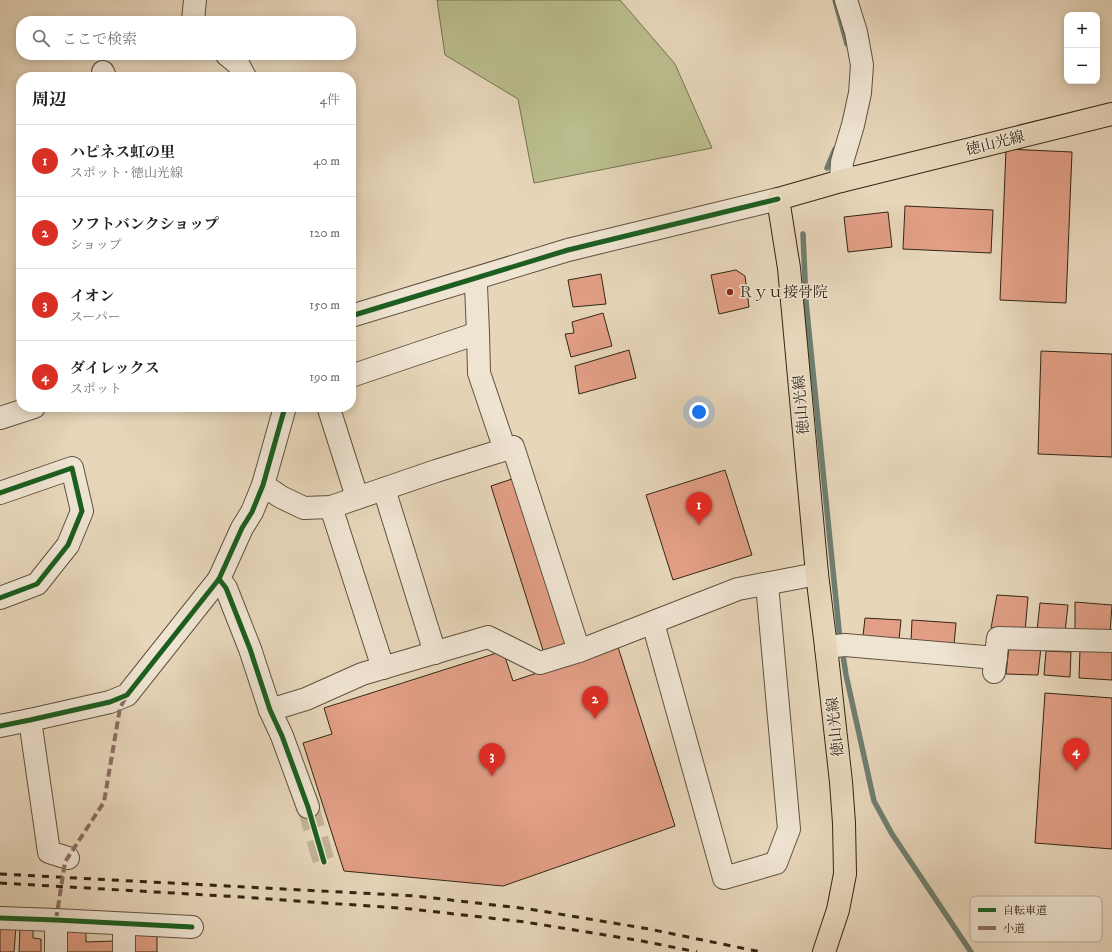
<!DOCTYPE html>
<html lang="ja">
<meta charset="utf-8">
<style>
body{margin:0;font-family:"IM FELL DW Pica","Noto Serif JP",serif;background:#f2f2f2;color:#202124}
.controls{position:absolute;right:12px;top:12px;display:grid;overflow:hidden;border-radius:8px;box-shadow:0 2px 10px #0003}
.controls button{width:36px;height:36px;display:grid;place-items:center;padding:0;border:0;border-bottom:1px solid #e0e0e0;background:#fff;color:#202124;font:20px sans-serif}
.you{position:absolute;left:699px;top:412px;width:14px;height:14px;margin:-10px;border:3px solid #fff;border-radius:50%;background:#1a73e8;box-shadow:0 0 0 6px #1a73e833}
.badge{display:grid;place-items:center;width:26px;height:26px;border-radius:50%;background:#d93025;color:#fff;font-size:13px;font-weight:700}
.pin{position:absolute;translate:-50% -33px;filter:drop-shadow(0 1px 2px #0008)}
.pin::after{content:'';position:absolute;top:21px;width:14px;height:12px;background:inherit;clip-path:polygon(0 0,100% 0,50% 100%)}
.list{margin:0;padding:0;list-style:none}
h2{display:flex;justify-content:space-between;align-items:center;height:52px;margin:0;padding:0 16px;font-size:17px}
h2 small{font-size:13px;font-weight:400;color:#757577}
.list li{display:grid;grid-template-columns:26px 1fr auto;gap:12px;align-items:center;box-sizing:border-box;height:72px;padding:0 16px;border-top:1px solid #e0e0e0}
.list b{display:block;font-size:15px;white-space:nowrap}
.list p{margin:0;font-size:13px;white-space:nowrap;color:#757577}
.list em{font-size:13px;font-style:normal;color:#757577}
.icon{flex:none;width:22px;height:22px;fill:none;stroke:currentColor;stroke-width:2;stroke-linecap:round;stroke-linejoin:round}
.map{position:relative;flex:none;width:1112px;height:952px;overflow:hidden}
.search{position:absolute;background:#fff;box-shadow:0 2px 10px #0003;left:16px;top:16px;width:340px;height:44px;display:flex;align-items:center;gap:10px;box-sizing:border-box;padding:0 14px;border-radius:16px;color:#757577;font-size:15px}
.panel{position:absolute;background:#fff;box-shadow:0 2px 10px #0003;left:16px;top:72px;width:340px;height:340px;border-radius:16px}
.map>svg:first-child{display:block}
.green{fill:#babd8d;stroke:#767250}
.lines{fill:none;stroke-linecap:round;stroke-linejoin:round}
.stream{stroke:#6f7e70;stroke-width:5.5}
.building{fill:#e29f86;stroke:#332614}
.minor-tunnel{stroke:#c3b399;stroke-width:22;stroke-dasharray:22 11;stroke-linecap:butt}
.minor-casing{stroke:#60523e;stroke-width:24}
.major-casing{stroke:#332614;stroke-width:24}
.minor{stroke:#efe4d2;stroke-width:22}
.major{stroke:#e7d6ba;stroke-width:22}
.rail{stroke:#332614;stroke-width:3;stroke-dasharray:7 7;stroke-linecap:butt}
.quiet{stroke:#8d6e63;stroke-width:4;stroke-dasharray:8 4;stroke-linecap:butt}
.cycleway-casing{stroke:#efe4d2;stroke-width:8}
.cycleway{stroke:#1b5e20;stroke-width:5}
.poi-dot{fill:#8f2418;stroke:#efe4d2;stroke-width:1.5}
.labels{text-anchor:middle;stroke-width:3;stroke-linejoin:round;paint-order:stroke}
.street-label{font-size:15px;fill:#332614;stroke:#efe4d2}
.poi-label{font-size:15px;fill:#332614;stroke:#efe4d2;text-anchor:start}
.key{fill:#efe4d2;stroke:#b7ab99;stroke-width:1}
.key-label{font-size:11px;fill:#332614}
</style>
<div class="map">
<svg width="1112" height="952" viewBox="0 0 1112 952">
<rect width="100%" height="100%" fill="#e7d6ba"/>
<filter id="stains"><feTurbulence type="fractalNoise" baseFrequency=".005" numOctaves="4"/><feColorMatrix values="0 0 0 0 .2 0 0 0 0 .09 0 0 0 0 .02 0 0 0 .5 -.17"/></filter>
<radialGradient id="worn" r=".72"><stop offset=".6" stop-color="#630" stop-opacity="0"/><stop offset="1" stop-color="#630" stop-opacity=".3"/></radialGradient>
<!-- green -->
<path class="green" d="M 437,0 L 620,0 L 675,64 L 712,148 L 534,183 L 518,99 L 445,55 Z"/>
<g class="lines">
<!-- stream -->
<g class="stream">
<path d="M 835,0 L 847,44"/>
<path d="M 827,168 L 835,149"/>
<path d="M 803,234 L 806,302 L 840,640"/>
<path d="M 842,649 L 846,675 L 874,801 L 892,834 L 971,952"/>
</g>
</g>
<!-- building -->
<g class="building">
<path d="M 1006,149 L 1072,152 L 1066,303 L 1000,300 Z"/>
<path d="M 905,206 L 993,210 L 991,253 L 903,249 Z"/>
<path d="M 888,212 L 892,247 L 848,252 L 844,217 Z"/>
<path d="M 736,270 L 745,276 L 749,307 L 719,314 L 711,275 Z"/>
<path d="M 601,274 L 606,304 L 573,307 L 568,280 Z"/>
<path d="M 603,313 L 612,346 L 571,357 L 565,334 L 574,333 L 572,322 Z"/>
<path d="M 629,350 L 636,378 L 579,394 L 575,366 Z"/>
<path d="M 1041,351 L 1112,354 L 1112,457 L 1038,454 Z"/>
<path d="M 725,470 L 752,555 L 673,580 L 646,495 Z"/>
<path d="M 512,479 L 571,662 L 618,647 L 675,826 L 503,886 L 344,871 L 303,743 L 332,734 L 324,708 L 503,651 L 513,681 L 549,669 L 491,486 Z"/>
<path d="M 997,595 L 1028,597 L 1025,632 L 991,628 Z"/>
<path d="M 1075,602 L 1112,605 L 1110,633 L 1075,632 Z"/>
<path d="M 1040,603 L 1068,605 L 1065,632 L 1037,630 Z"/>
<path d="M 865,618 L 901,620 L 899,640 L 863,636 Z"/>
<path d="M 912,620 L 956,623 L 954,645 L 911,642 Z"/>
<path d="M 1009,647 L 1041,647 L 1038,675 L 1006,674 Z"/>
<path d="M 1080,649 L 1112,649 L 1112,680 L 1079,678 Z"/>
<path d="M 1046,651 L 1071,652 L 1070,677 L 1044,675 Z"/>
<path d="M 1045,693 L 1112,698 L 1112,849 L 1035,843 Z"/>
<path d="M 16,926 L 14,952 L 0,952 L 0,927 Z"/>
<path d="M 33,926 L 33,938 L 41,939 L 41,952 L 19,952 L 20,927 Z"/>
<path d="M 61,929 L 86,931 L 86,942 L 114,941 L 114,952 L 61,952 Z"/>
<path d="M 130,929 L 157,929 L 157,952 L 131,952 Z"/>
</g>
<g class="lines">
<!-- minor-tunnel -->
<path class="minor-tunnel" d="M 308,807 L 324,862"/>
<!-- minor casing -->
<g class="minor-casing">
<g id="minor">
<path d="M 193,21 L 195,0"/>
<path d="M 227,55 L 238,64 L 245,77"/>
<path d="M 103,72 L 105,77"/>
<path d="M 841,181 L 842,162 L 853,125 L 860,93 L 862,65 L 856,32 L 846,0"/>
<path d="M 476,286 L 478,333"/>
<path d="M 351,316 L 568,250 L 778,199"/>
<path d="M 351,376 L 478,333 L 479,373 L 505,450"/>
<path d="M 330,407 L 329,409 L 357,497"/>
<path d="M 0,418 L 34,407"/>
<path d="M 263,485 L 281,497 L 304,508 L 331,507 L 436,471 L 513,447 L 579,651 L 738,589 L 817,574"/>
<path d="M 384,489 L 435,653"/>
<path d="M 0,493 L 72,468 L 82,511 L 68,545 L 37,584 L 0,598"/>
<path d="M 331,507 L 383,668"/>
<path d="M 219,579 L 226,588 L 250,649 L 270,710 L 282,736 L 308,807"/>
<path d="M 653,623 L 724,878 L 776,863 L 789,829 L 767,584"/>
<path d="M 826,647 L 845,645 L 996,658"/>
<path d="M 994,672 L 998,638 L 1112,641"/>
<path d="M 270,710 L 306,699 L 362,674 L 488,637 L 540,663 L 579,651"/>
<path d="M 30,720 L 49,852 L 68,858"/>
<path d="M 0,726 L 30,720 L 110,702 L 127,695 L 219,579 L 242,528 L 252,512 L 263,485 L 285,407"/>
<path d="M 0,918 L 56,920 L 192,927"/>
<path d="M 124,924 L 124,952"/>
<path d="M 56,952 L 56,920"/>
</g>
</g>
<!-- major casing -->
<g class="major-casing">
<path id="major" d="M 824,952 L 838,910 L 845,874 L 844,823 L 841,782 L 826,647 L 817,574 L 789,268 L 778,199 L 841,181 L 1112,114"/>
</g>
<!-- minor -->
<use href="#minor" class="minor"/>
<!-- major -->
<use href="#major" class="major"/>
<!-- rail -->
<g class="rail">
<path d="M 0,874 L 416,896 L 529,909 L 649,929 L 761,952"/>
<path d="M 0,883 L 242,897 L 411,909 L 525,922 L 642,941 L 697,952"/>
</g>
<!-- quiet -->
<path class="quiet" d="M 56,920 L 65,862 L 104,802 L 120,708 L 127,695"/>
<!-- cycleway casing -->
<g class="cycleway-casing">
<g id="cycleway">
<path d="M 351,316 L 568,250 L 778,199"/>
<path d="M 0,493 L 72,468 L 82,511 L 68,545 L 37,584 L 0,598"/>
<path d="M 219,579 L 226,588 L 250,649 L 270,710 L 282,736 L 308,807 L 324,862"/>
<path d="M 0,726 L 30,720 L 110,702 L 127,695 L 219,579 L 242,528 L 252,512 L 263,485 L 285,407"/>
<path d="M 0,918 L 56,920 L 192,927"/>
</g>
</g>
<!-- cycleway -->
<use href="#cycleway" class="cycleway"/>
</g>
<!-- markers -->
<circle class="poi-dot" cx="730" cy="292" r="4"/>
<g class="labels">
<!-- street labels -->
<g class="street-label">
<text transform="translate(995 143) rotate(-14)" y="5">徳山光線</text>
<text transform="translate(801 405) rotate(-95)" y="5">徳山光線</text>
<text transform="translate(835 727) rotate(-96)" y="5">徳山光線</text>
</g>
<!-- poi labels -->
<g class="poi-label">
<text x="738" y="297">Ｒｙｕ接骨院</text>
</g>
</g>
<!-- legend -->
<rect x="970" y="896" width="132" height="46" rx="6" class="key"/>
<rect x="978" y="908" width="18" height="4" fill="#1b5e20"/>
<rect x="978" y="926" width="18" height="4" fill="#8d6e63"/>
<g class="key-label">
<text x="1003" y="914">自転車道</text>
<text x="1003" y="932">小道</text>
</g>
<rect width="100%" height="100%" filter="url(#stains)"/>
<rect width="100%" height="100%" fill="url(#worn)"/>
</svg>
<div class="controls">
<button>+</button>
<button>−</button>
</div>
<div class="you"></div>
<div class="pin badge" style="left:699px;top:525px">1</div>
<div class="pin badge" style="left:595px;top:719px">2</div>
<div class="pin badge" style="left:492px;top:776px">3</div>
<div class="pin badge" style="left:1076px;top:771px">4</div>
<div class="search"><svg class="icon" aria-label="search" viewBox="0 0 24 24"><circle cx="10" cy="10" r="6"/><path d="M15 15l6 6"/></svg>ここで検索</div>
<section class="panel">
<h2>周辺<small>4件</small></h2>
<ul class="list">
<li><span class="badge">1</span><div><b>ハピネス虹の里</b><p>スポット · 徳山光線</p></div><em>40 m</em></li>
<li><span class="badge">2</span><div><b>ソフトバンクショップ</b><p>ショップ</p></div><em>120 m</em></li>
<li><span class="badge">3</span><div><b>イオン</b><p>スーパー</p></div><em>150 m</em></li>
<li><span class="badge">4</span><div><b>ダイレックス</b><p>スポット</p></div><em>190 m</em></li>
</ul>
</section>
</div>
